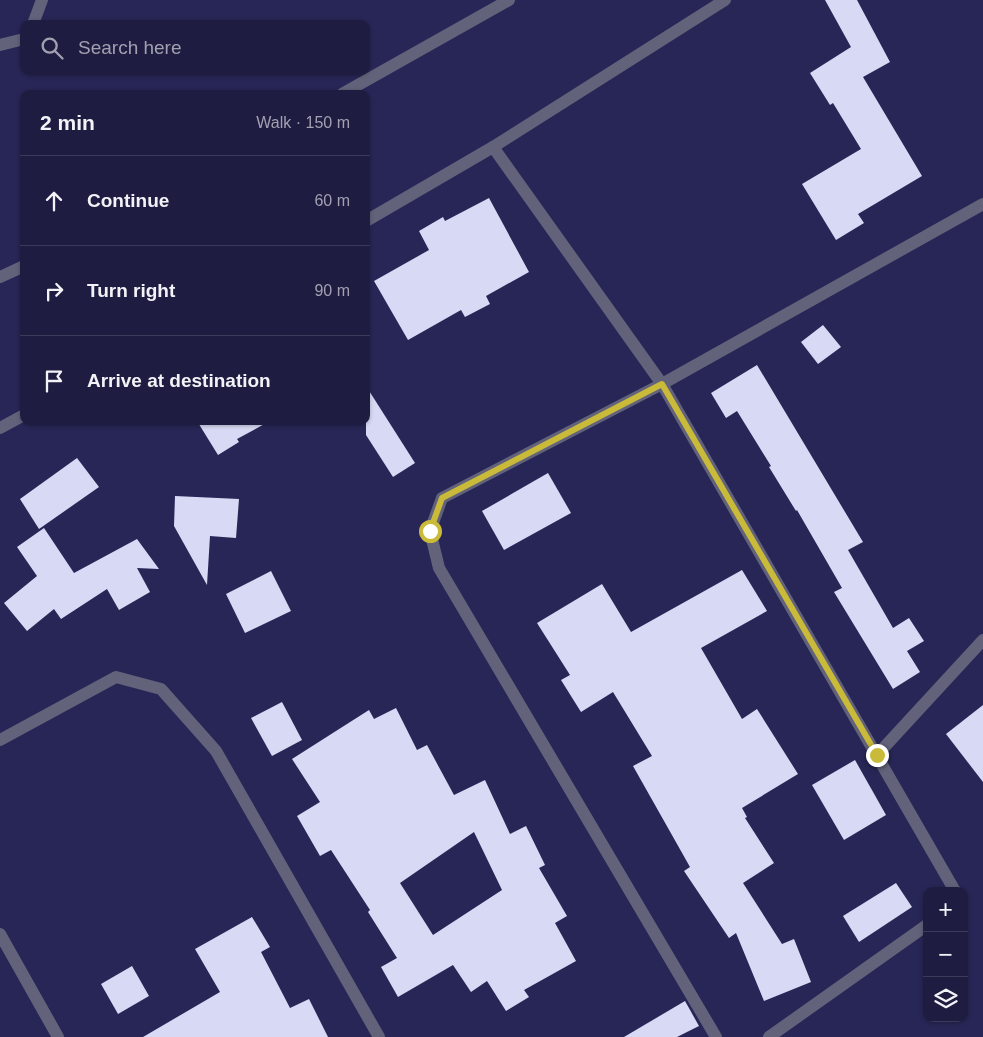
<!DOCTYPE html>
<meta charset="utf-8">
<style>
body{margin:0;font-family:Helvetica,sans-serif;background:#2b294b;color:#f1f3f6}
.controls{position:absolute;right:15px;bottom:15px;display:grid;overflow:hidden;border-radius:10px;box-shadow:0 1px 4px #0004}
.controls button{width:45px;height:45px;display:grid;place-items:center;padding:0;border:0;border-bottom:1px solid #3c3a59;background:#1e1c40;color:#f1f3f6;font:25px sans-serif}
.stop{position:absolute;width:15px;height:15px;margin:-11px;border:4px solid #caba3a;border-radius:50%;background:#fff}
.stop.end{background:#caba3a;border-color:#fff;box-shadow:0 1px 5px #0008}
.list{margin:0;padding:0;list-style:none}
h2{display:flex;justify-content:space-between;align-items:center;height:65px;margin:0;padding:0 20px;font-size:21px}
h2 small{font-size:16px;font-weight:400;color:#a1a1b1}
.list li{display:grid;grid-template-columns:32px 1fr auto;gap:15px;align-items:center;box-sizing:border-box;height:90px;padding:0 20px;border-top:1px solid #3c3a59}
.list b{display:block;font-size:19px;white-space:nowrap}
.list em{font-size:16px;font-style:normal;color:#a1a1b1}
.icon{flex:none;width:28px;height:28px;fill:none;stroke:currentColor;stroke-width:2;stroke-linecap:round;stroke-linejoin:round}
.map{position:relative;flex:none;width:983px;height:1037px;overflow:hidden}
.search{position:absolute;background:#1e1c40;box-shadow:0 1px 4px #0004;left:20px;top:20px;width:350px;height:55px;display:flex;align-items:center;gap:12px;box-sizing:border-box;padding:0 18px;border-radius:10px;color:#a1a1b1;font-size:19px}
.panel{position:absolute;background:#1e1c40;box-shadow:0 1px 4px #0004;left:20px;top:90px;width:350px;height:335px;border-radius:10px}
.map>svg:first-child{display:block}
.building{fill:#d8daf5;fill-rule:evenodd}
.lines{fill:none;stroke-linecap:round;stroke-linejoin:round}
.minor{stroke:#62637b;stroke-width:12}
.route{stroke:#caba3a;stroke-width:6}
</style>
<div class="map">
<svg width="983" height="1037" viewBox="0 0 983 1037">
<rect width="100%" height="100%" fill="#282656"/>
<!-- building -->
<g class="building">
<path d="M 825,0 L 857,0 L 890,62 L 863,77 L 922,176 L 858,214 L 864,223 L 836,240 L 802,184 L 861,149 L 833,103 L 830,105 L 810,73 L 851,47 Z"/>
<path d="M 489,198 L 529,272 L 486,296 L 490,304 L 465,317 L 461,310 L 408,340 L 374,281 L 429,250 L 419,231 L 443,217 L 445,221 Z"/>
<path d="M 823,325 L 841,347 L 818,364 L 801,342 Z"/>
<path d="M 757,365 L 863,542 L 848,550 L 893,628 L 909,618 L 924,641 L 907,651 L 920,672 L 893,689 L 834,592 L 842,588 L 797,510 L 796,511 L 769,467 L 771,466 L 737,411 L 726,418 L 711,393 Z"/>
<path d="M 366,386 L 415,463 L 393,477 L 366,435 Z"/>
<path d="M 197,421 L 270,421 L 237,439 L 239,442 L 218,455 Z"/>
<path d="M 77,458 L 99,487 L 39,529 L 20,499 Z"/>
<path d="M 548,473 L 571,513 L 504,550 L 482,511 Z"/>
<path d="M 175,496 L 239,499 L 236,538 L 210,536 L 207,585 L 174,526 Z"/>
<path d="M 44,528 L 74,573 L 137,539 L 159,569 L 137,568 L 150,592 L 119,610 L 107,589 L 61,619 L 54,609 L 27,631 L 4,603 L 37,576 L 17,547 Z"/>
<path d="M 742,570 L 767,611 L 701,648 L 742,719 L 757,709 L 798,774 L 742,808 L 747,817 L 745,818 L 774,863 L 743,883 L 782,944 L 794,939 L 811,982 L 764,1001 L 736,933 L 729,938 L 684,871 L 690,867 L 633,766 L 652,756 L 613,692 L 581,712 L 561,680 L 570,675 L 537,623 L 602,584 L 631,632 Z"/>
<path d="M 271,571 L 291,611 L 245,633 L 226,594 Z"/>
<path d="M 282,702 L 302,740 L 272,756 L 251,718 Z"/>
<path d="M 983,705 L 983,782 L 946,734 Z"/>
<path d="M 396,708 L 417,750 L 427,745 L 454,795 L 485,780 L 510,834 L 526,826 L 545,865 L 539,868 L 567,916 L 555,923 L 576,961 L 524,990 L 529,997 L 506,1011 L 487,981 L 471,992 L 453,965 L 398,997 L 381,967 L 397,958 L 368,912 L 370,910 L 331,850 L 320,856 L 297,816 L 320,802 L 292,759 L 369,710 L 374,719 ZM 474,832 L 502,890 L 433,935 L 400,883 Z"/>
<path d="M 855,760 L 886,815 L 844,840 L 812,785 Z"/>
<path d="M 896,883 L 912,907 L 859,942 L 843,916 Z"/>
<path d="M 252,917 L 270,947 L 261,952 L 290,1008 L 309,999 L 328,1037 L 143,1037 L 220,992 L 195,949 Z"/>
<path d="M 132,966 L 149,996 L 118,1014 L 101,984 Z"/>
<path d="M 685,1001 L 699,1026 L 677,1037 L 624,1037 Z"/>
</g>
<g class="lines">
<!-- minor -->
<g class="minor">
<path d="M 33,24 L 42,0"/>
<path d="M 0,45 L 24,39"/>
<path d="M 342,94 L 509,0"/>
<path d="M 493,147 L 662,384 L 955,891"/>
<path d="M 366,221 L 493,147 L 725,0"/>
<path d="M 0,277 L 24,266"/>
<path d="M 0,428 L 24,415"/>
<path d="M 0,740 L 116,677 L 161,689 L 216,751 L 379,1037"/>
<path d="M 877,755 L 983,640"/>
<path d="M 0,934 L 58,1037"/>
<path d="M 716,1037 L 439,568 L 430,531 L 442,498 L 662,384 L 983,204"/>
<path d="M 769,1037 L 927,925"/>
</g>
</g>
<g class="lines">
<!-- route -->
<path class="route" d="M 430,531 L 442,498 L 662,384 L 877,755"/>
</g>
</svg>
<div class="controls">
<button>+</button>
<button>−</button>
<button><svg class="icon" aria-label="layers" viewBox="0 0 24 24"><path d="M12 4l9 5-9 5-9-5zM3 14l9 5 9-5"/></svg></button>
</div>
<div class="stop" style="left:430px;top:531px"></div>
<div class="stop end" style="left:877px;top:755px"></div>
<div class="search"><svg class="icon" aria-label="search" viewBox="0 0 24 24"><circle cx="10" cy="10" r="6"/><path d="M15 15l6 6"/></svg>Search here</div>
<section class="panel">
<h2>2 min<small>Walk · 150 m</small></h2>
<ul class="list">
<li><svg class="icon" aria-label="ahead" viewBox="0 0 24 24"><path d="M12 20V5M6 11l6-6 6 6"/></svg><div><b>Continue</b></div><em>60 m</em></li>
<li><svg class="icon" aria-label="right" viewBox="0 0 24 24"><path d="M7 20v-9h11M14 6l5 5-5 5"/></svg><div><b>Turn right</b></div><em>90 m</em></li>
<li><svg class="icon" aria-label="arrive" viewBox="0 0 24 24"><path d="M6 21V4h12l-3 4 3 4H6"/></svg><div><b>Arrive at destination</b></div></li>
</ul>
</section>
</div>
